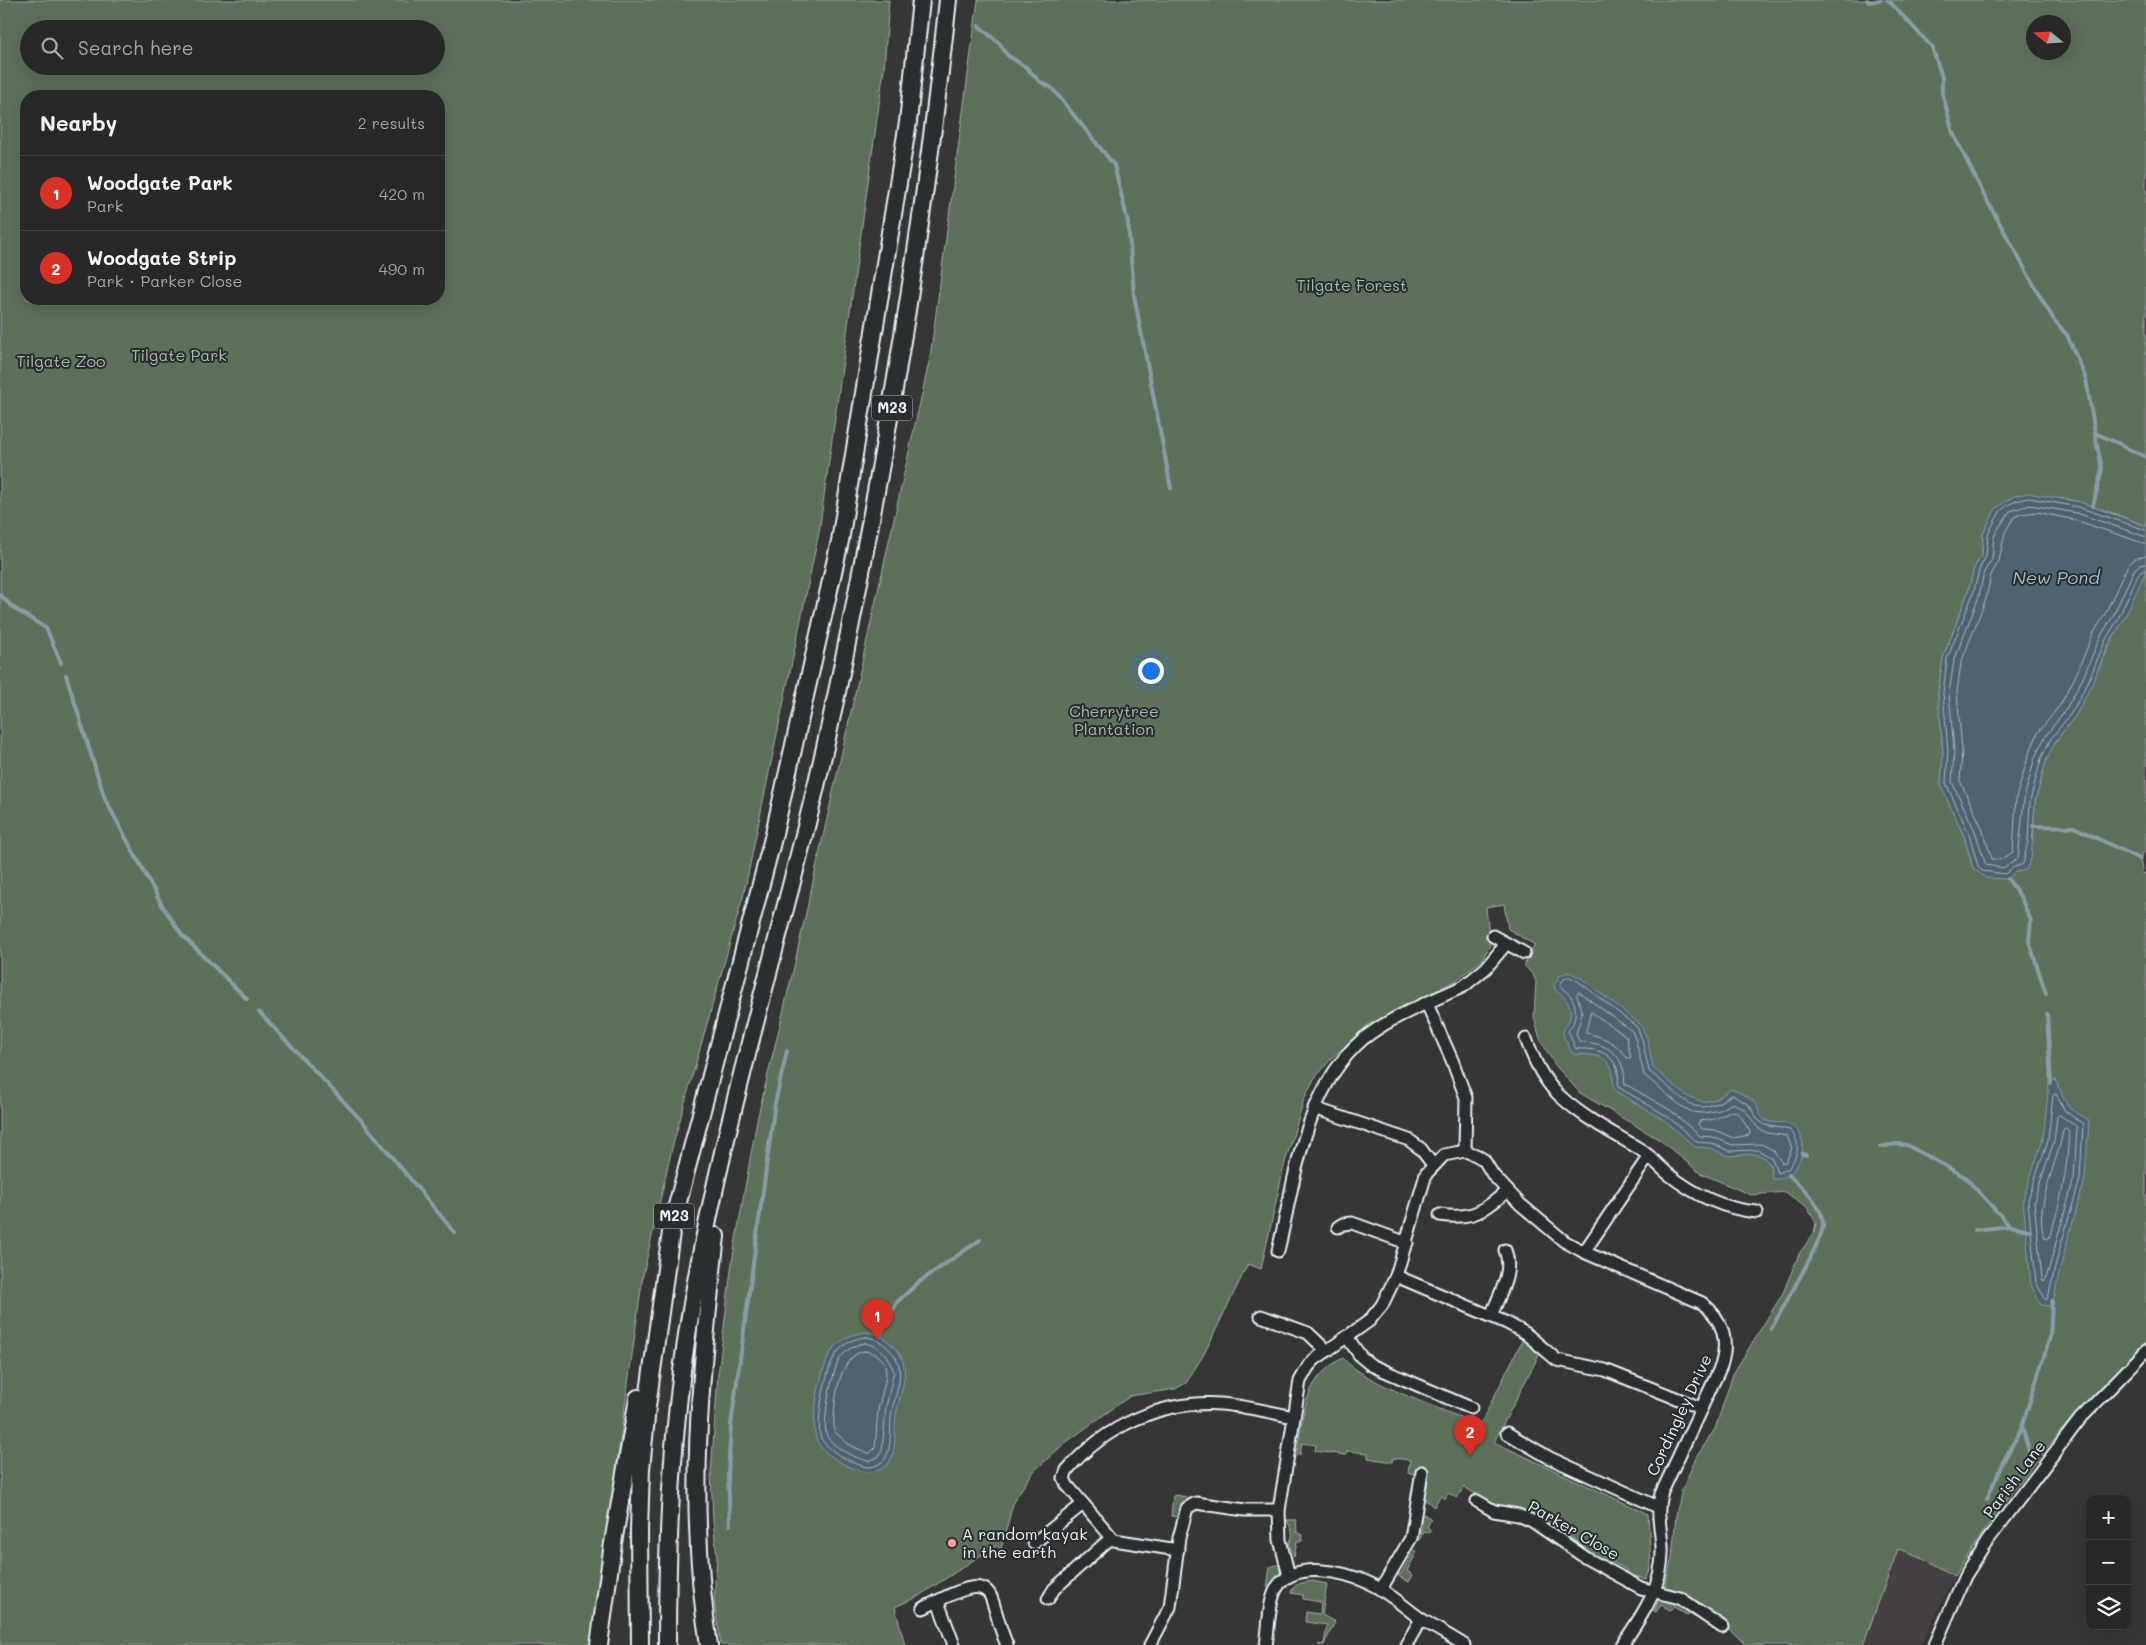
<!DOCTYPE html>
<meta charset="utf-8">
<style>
body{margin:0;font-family:Mali,sans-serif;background:#313030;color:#f1f3f6}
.controls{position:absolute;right:15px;bottom:15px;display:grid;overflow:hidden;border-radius:10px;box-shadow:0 5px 20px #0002}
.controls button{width:45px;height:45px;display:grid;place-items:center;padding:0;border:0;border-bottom:1px solid #454445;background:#292828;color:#f1f3f6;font:25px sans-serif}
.compass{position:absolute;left:2026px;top:15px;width:45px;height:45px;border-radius:50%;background:#292828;box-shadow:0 5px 20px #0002;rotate:288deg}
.you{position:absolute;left:1150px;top:670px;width:18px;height:18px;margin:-12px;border:4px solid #fff;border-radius:50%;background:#1a73e8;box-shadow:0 0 0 8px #1a73e833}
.badge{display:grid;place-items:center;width:32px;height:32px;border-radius:50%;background:#d93025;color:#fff;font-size:16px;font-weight:700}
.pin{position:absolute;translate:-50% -41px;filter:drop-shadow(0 1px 2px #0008)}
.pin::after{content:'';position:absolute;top:26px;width:18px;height:15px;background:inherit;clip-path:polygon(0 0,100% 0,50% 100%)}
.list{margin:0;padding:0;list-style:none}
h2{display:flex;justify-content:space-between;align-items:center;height:65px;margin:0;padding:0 20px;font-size:21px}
h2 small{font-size:16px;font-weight:400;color:#a5a6a8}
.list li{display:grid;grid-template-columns:32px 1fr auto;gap:15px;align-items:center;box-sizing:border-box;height:75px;padding:0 20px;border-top:1px solid #454445}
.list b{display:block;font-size:19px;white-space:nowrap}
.list p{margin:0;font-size:16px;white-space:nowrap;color:#a5a6a8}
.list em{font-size:16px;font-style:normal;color:#a5a6a8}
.icon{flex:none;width:28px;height:28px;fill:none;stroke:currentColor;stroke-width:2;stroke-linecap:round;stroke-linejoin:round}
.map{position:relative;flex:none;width:2146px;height:1645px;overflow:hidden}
.search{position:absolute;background:#292828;box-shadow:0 5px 20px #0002;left:20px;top:20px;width:425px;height:55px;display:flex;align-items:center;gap:12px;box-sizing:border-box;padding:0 18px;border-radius:28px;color:#a5a6a8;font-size:19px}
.panel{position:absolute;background:#292828;box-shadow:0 5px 20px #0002;left:20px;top:90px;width:425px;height:215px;border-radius:20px}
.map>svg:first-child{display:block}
.built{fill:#474140}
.green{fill:#5b6f5a;stroke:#a2b0a9;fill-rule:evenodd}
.water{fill:#4d6471;stroke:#8b9ca7}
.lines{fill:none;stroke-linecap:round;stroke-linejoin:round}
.shore{stroke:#aab9c2;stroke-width:1}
.stream{stroke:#8b9ca7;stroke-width:4}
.minor-casing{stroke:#e8f1f8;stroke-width:15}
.highway-casing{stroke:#e8f1f8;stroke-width:20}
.minor{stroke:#2a2d2e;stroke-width:11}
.highway{stroke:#2a2d2e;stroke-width:16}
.poi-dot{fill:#ff9aa2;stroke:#2a2d2e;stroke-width:2}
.labels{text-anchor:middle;stroke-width:4;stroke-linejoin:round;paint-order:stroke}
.shield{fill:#2a2d2e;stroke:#afb6bb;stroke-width:1}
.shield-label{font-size:15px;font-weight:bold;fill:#e8f1f8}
.park-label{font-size:16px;fill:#a9b6b1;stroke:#2a2d2e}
.street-label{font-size:16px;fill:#e8f1f8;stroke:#2a2d2e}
.poi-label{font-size:16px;fill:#e8f1f8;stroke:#2a2d2e;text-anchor:start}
.water-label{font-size:18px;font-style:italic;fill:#aab9c2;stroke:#2a2d2e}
</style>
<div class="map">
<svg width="2146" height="1645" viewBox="0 0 2146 1645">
<rect width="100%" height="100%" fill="#373636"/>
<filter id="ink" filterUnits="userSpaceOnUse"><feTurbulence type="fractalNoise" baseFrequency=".02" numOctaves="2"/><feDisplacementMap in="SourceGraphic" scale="10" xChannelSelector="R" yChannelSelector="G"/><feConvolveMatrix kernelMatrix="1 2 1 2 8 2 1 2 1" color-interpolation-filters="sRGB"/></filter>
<g filter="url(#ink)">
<!-- built -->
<path class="built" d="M 1898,1549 L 1924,1558 L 1954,1576 L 1921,1645 L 1863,1645 Z"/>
<!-- green -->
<g class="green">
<path d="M 0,0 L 889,0 L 884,69 L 819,532 L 744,893 L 672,1148 L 643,1275 L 592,1645 L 0,1645 ZM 29,29 L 436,29 L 436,66 L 29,66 ZM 26,96 L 439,96 L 439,299 L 26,299 Z"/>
<path d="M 978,0 L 2146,0 L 2146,526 L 2116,514 L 2068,499 L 2014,496 L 1996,509 L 1983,534 L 1982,555 L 1974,568 L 1968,592 L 1943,658 L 1938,693 L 1943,752 L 1941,784 L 1964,836 L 1973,868 L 2008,879 L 2015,872 L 2033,840 L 2035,802 L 2046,761 L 2055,742 L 2076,715 L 2146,571 L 2146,849 L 2140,859 L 2143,874 L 2146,873 L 2146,1344 C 2126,1363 2105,1382 2086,1403 C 2037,1456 1993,1516 1954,1576 L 1924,1558 L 1898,1549 L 1863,1645 L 1745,1645 L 1742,1640 L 1725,1627 L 1727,1622 L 1683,1594 L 1664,1589 L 1672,1558 L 1676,1515 L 1682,1490 L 1696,1458 L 1715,1429 L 1733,1374 L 1783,1293 L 1799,1254 L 1814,1233 L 1816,1223 L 1807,1207 L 1785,1192 L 1751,1195 L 1700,1173 L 1660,1140 L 1580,1093 L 1555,1065 L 1540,1039 L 1534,1017 L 1536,981 L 1533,975 L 1524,965 L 1535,945 L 1508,929 L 1504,904 L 1486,907 L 1490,945 L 1482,960 L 1455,981 L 1368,1025 L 1331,1059 L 1314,1079 L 1304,1099 L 1284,1166 L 1261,1269 L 1248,1264 L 1204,1354 L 1186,1383 L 1175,1389 L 1130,1396 L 1065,1443 L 1034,1471 L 1014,1500 L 1001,1549 L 997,1546 L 992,1548 L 919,1596 L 895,1607 L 905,1645 L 721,1645 L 714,1601 L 717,1556 L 713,1521 L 711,1473 L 718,1375 L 732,1262 L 757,1120 L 793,971 L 930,358 ZM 2034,22 L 2064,22 L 2064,52 L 2034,52 Z"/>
<path d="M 1523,1339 L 1540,1353 L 1494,1442 L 1648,1514 L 1651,1567 L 1646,1579 L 1634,1576 L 1633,1578 L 1628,1575 L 1627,1570 L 1608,1560 L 1600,1560 L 1583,1550 L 1581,1545 L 1565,1533 L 1559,1532 L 1532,1515 L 1500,1508 L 1464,1487 L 1457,1498 L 1448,1493 L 1445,1499 L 1440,1496 L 1434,1507 L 1422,1497 L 1422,1491 L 1427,1488 L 1428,1478 L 1425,1474 L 1426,1464 L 1424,1463 L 1421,1469 L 1416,1469 L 1414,1475 L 1408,1473 L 1410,1460 L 1393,1458 L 1392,1462 L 1368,1458 L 1368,1453 L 1347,1451 L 1346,1455 L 1315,1451 L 1316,1445 L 1302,1443 L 1300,1455 L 1297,1455 C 1303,1415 1303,1378 1343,1358 C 1363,1383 1447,1411 1480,1425 Z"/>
<path d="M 1176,1495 L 1191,1498 L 1176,1517 L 1171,1516 L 1173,1496 Z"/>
<path d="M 1424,1514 L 1431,1519 L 1427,1527 L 1431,1530 L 1429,1533 L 1424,1531 L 1419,1540 L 1415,1536 L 1420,1534 L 1423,1523 L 1419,1518 Z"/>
<path d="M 1287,1520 L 1296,1520 L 1297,1532 L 1303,1535 L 1302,1541 L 1297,1541 L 1294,1557 L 1289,1543 C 1296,1534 1290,1528 1287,1520 Z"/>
<path d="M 1409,1550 L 1417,1552 L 1407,1571 L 1413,1575 L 1409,1582 L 1395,1574 L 1401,1574 L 1411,1555 Z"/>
<path d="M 1280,1564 L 1280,1573 L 1270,1588 L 1267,1587 L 1270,1567 Z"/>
<path d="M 1312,1581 L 1327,1584 L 1322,1615 L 1335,1622 L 1324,1645 L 1318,1645 L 1324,1644 L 1327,1625 L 1305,1622 L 1306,1612 L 1320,1614 L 1321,1602 L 1303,1599 L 1303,1595 L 1291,1593 C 1293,1584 1303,1582 1312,1581 Z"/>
<path d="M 1660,1598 C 1676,1600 1684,1609 1698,1615 L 1696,1618 L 1689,1614 L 1688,1616 L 1674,1607 L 1670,1610 L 1661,1605 L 1656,1612 L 1654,1611 Z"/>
</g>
<!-- water -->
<g class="water">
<path d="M 2028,493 L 2080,502 L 2146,526 L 2146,571 L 2122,623 L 2110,641 L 2092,684 L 2076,715 L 2055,742 L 2046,761 L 2035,802 L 2031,859 L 2026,870 L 2015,872 L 2008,879 L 1986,878 L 1973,868 L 1964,836 L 1946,797 L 1941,784 L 1943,752 L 1938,693 L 1943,658 L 1968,592 L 1974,568 L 1982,555 L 1983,534 L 1996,508 L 2014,496 Z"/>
<path d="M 1569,972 L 1581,978 L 1640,1024 L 1647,1038 L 1653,1068 L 1687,1096 L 1703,1102 L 1716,1099 L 1731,1089 C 1738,1092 1750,1097 1755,1103 C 1759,1109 1759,1116 1765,1120 C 1772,1124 1781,1121 1788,1124 C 1807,1130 1805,1154 1796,1167 C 1790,1175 1782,1180 1772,1179 L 1770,1164 L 1762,1156 L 1753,1154 L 1729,1156 L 1710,1148 L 1695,1147 L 1664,1120 L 1615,1091 C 1612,1085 1614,1081 1613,1075 C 1610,1052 1588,1055 1573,1054 C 1570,1049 1563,1038 1563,1032 C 1563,1028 1567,1025 1569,1021 C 1574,1008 1566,997 1556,991 L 1554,986 L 1559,976 Z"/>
<path d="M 2051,1080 L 2055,1080 L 2069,1108 L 2089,1120 L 2085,1179 L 2063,1257 L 2052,1306 L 2041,1305 L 2031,1285 L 2023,1199 L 2043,1139 L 2049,1082 Z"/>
<path d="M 866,1332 C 877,1333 884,1337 892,1345 C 915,1366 900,1390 896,1416 C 894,1430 897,1448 890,1461 C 886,1468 875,1473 867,1472 C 852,1471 823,1455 817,1441 C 809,1423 821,1364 833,1349 C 842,1339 852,1333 866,1332 Z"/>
</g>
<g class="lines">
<!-- shore -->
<g class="shore">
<path d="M 2146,530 L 2078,507 L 2029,498 L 2016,501 L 2006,506 L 2000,512 L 1992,526 L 1988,535 L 1986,556 L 1979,570 L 1973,594 L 1947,659 L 1943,693 L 1948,751 L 1946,783 L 1969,834 L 1978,866 L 1982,871 L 2005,874 L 2012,868 L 2023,864 L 2028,840 L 2030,801 L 2041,759 L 2050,740 L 2072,712 L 2088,682 L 2106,639 L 2117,621 L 2139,573 L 2146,570"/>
<path d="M 2146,537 L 2077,513 L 2030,505 L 2010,511 L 1998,529 L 1994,537 L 1992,559 L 1984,572 L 1979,596 L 1954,661 L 1949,693 L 1954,751 L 1952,782 L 1975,831 L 1986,865 L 2003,868 L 2018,859 L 2024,799 L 2035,757 L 2045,737 L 2066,709 L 2082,680 L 2100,637 L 2112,618 L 2134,570 L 2139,565 L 2146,564"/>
<path d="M 2146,544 L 2075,520 L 2037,512 L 2021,514 L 2014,517 L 2005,532 L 1999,561 L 1991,575 L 1986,599 L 1961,663 L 1957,692 L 1962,751 L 1960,781 L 1982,828 L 1992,859 L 2000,860 L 2013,852 L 2016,798 L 2029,754 L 2038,733 L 2060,705 L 2075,677 L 2093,634 L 2105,614 L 2128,565 L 2136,558 L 2146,556"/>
<path d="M 1569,977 L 1578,981 L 1637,1027 L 1642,1039 L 1649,1071 L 1684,1100 L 1694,1106 L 1704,1107 L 1718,1103 L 1732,1095 L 1749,1105 L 1758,1120 L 1765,1125 L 1790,1130 C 1802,1143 1798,1156 1788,1169 L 1777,1173 L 1772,1158 L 1758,1150 L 1730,1151 L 1711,1143 L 1697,1142 L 1667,1116 L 1618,1087 C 1618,1082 1619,1077 1618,1072 C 1613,1051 1593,1048 1576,1049 L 1568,1031 C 1577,1021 1578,1004 1569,994 C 1566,991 1562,989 1560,986 L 1563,980 Z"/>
<path d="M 1579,992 L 1632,1031 L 1636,1041 L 1644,1075 L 1681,1106 L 1692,1112 L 1704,1113 L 1720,1110 L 1733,1103 L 1745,1110 L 1758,1128 L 1767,1133 L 1787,1136 L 1792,1148 L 1786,1162 L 1782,1163 L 1773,1150 L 1761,1144 L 1732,1145 L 1713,1137 L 1700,1136 L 1670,1110 L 1625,1084 C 1624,1080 1625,1074 1623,1069 C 1618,1049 1599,1042 1580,1042 L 1576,1034 L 1582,1014 L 1577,995 Z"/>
<path d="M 1591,1012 L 1626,1036 L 1631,1058 L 1627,1058 C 1616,1042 1604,1037 1586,1033 Z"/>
<path d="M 2056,1094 L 2065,1111 L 2083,1124 L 2080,1179 L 2058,1255 L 2048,1298 L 2046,1300 L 2036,1283 L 2028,1200 L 2048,1140 L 2053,1096 Z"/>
<path d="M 1733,1111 L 1740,1115 L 1750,1132 L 1749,1135 L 1733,1138 L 1715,1130 L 1702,1129 L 1698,1124 L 1700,1121 L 1715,1119 Z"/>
<path d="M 2060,1115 L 2077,1127 L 2074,1178 L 2046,1279 L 2044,1281 L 2042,1279 L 2034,1201 L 2054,1141 L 2057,1117 Z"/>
<path d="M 2066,1128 L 2069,1131 C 2067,1170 2062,1201 2049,1238 L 2046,1239 C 2030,1216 2060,1157 2063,1130 Z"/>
<path d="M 866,1337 C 875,1338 882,1342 889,1349 C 910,1369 894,1393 891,1417 C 890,1430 892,1447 885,1459 C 882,1463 875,1467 869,1467 C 857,1467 826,1450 821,1438 C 815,1422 826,1366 837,1353 C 844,1343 854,1338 866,1337 Z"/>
<path d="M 865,1343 L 875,1346 L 886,1355 L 894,1371 L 886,1407 L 882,1451 L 878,1457 L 868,1461 C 855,1458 836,1449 828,1438 C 820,1427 832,1375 838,1362 C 843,1352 854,1344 865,1343 Z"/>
<path d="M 865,1351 C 898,1356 883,1386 879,1406 C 876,1420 877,1434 875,1448 L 869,1454 L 848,1444 L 834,1431 C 833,1409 837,1354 865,1351 Z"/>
</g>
<!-- stream -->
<g class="stream">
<path d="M 1867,0 L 1869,2 L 1880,0"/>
<path d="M 1888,0 L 1932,47 L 1942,77 L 1942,92 L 1953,133 L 1984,195 L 2040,296 L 2054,320 L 2067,335 L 2086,379 L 2098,451"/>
<path d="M 979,26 L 1000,44 L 1007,55 L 1027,68 L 1039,81 L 1052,88 L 1114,165 L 1128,222 L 1134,295 L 1171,488"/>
<path d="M 2095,433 L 2120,444"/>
<path d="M 2122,446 L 2146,457"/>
<path d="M 2093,506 L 2102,469 L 2099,454"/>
<path d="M 0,595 L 15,609 L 46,628 L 61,663"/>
<path d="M 66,675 L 105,799 L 163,907 L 182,935 L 247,999"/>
<path d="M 2033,826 L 2074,827 L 2140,859"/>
<path d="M 2008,879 L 2020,896 L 2031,921 L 2029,941 L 2046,994"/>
<path d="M 259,1012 L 363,1122 L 455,1233"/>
<path d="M 2047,1014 L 2051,1083"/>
<path d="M 1880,1147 L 1896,1144 L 1907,1145 L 1965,1177 L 2010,1226 L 2029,1230"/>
<path d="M 1802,1154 L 1806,1155"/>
<path d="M 1975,1230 L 2010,1226"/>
<path d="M 1771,1329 C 1780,1312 1824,1239 1823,1225 C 1823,1204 1802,1188 1789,1175"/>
<path d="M 880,1336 L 897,1302 L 919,1282 L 980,1240"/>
<path d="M 2031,1459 L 2022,1426 L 2050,1337 L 2052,1301"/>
<path d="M 1987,1499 L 2002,1464 L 2022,1427"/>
<path d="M 730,1525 L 728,1473 L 731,1425 L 775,1103 L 787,1051"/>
</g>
<!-- minor casing -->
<g class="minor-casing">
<g id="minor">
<path d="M 1493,936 L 1524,953"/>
<path d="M 1427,1004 L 1452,1060 L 1466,1098 L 1465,1151"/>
<path d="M 1526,1039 C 1533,1057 1540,1074 1553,1089 C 1577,1115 1612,1132 1641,1150 C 1651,1157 1658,1165 1667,1173 C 1693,1194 1722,1209 1757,1212"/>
<path d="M 1314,1108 L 1409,1140 L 1421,1149 L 1433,1165"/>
<path d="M 1440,1215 C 1472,1220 1484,1211 1507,1191"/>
<path d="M 1338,1227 L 1343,1224 L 1352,1223 L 1407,1243"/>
<path d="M 1278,1251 C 1295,1180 1304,1089 1363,1039 C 1392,1016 1430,1002 1464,986 L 1486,968 L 1506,944"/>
<path d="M 1584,1252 L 1649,1156"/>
<path d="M 1396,1276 L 1507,1323 L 1525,1333 L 1557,1360 L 1605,1370 L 1701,1408"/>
<path d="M 1261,1316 L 1308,1333 L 1327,1351"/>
<path d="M 1491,1316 C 1499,1295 1514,1272 1505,1250"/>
<path d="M 1347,1337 L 1361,1357 L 1371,1365 L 1471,1408"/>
<path d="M 1507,1433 L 1550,1458 L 1658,1507"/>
<path d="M 1477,1501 L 1494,1511 L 1518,1515 L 1532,1521 L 1586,1558 L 1641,1588 L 1680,1598 L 1722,1627"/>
<path d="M 1034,1543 L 1083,1504"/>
<path d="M 1178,1550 L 1114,1540 L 1067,1485 L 1064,1478 L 1067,1470 C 1105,1426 1162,1400 1221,1404 C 1245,1406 1269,1412 1293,1417"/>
<path d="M 1289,1576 L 1280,1540 L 1279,1510 L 1300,1381 L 1308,1367 L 1314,1360 L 1369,1321 L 1382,1305 L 1396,1276 L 1426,1174 L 1444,1155 L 1465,1151 L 1476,1155 L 1484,1160 L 1493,1175 L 1520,1204 L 1564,1241 L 1584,1252 L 1702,1303 C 1723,1319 1729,1341 1721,1366 L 1661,1494 C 1656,1513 1661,1528 1662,1547 C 1664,1584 1642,1616 1622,1645"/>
<path d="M 1381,1589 L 1411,1538 L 1422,1472"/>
<path d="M 1048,1599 L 1054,1589 L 1111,1538"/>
<path d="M 938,1602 L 954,1645"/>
<path d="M 923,1608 C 940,1601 981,1573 991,1597 C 997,1613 1000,1630 1007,1645"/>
<path d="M 1150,1645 L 1170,1607 L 1179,1538 L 1187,1508 L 1196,1503 L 1245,1510 L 1279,1510"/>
<path d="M 1266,1645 C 1269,1628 1268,1604 1276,1589 C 1293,1559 1346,1572 1371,1584 C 1390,1593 1405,1608 1421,1619 C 1435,1628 1450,1636 1464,1645"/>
<path d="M 1406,1645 L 1421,1619"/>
<path d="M 1935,1645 L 1965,1576 L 1988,1540 L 2080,1419 L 2146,1351"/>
</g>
</g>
<!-- highway casing -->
<g class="highway-casing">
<g id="highway">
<path d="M 599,1645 L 613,1543 L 638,1398"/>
<path d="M 640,1645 L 639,1530 L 641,1469 L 647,1407 L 672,1225 L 773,838 L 840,541 L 908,122 L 921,0"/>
<path d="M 667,1645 C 667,1541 671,1439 687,1335 C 714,1158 767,985 810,811 C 832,722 850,631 867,540 C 901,361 929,181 948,0"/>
<path d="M 709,1645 C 687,1510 700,1371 716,1236"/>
</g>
</g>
<!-- minor -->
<use href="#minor" class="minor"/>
<!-- highway -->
<use href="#highway" class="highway"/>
</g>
</g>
<!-- markers -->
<circle class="poi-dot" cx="952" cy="1543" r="5"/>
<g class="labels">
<!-- shield labels -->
<g class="shield">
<rect x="872" y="395.5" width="40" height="25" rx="4"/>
<rect x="654" y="1203.5" width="40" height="25" rx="4"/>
</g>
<g class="shield-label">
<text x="892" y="413">M23</text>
<text x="674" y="1221">M23</text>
</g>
<!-- park labels -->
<g class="park-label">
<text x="1352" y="291">Tilgate Forest</text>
<text x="179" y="361">Tilgate Park</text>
<text x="61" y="367">Tilgate Zoo</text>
<text x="1114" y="717">Cherrytree<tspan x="1114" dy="18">Plantation</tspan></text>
</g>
<!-- street labels -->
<g class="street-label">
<text transform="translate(1679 1415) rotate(-65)" y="6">Cordingley Drive</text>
<text transform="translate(2014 1479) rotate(-53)" y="6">Parish Lane</text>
<text transform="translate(1574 1530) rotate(30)" y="6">Parker Close</text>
</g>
<!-- poi labels -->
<g class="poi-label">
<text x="962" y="1540">A random kayak<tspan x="962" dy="18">in the earth</tspan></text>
</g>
<!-- water labels -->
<g class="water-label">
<text x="2056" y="584">New Pond</text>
</g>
</g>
</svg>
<div class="controls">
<button>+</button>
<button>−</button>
<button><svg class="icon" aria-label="layers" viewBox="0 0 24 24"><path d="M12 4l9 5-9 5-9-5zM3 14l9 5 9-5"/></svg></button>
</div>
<svg class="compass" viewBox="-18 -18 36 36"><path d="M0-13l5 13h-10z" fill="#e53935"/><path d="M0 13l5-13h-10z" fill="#a5a6a8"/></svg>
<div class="you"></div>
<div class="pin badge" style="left:877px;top:1340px">1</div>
<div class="pin badge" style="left:1470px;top:1456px">2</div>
<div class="search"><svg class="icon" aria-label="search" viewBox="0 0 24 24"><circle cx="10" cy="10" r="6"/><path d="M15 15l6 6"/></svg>Search here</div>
<section class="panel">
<h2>Nearby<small>2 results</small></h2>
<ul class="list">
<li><span class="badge">1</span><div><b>Woodgate Park</b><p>Park</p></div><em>420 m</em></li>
<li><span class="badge">2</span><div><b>Woodgate Strip</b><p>Park · Parker Close</p></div><em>490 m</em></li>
</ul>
</section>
</div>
